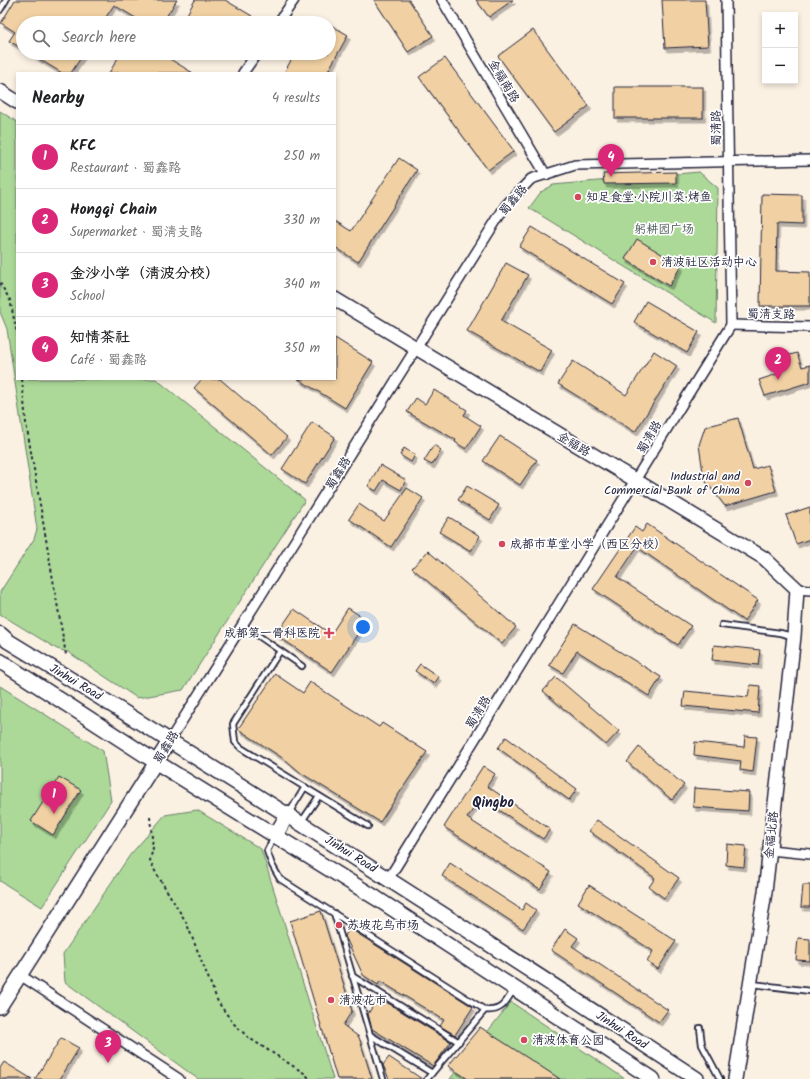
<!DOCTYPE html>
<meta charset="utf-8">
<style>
body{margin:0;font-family:Kalam,"LXGW WenKai TC",sans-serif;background:#f2f2f2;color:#202124}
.controls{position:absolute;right:12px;top:12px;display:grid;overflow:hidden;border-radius:0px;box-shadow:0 2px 6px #0003}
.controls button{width:36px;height:36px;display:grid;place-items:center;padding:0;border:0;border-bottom:1px solid #e0e0e0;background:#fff;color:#202124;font:20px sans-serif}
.you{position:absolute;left:363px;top:627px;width:14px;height:14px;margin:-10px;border:3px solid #fff;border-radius:50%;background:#1a73e8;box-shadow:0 0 0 6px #1a73e833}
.badge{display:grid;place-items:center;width:26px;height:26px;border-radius:50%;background:#db2777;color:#fff;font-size:13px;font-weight:700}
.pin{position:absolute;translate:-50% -33px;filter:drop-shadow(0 1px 2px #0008)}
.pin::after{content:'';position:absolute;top:21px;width:14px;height:12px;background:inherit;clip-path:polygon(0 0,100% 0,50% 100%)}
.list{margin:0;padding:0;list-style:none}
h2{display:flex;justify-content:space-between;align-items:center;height:52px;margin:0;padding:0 16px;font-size:17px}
h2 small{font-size:13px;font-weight:400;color:#757577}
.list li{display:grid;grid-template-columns:26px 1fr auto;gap:12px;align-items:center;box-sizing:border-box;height:64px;padding:0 16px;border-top:1px solid #e0e0e0}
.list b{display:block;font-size:15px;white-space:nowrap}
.list p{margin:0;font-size:13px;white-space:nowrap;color:#757577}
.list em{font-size:13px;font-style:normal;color:#757577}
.icon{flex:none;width:22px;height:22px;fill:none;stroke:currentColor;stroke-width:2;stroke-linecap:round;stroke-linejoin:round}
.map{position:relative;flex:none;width:810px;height:1079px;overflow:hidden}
.search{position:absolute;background:#fff;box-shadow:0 2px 6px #0003;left:16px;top:16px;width:320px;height:44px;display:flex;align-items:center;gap:10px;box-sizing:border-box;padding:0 14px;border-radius:22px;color:#757577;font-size:15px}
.panel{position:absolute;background:#fff;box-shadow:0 2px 6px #0003;left:16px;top:72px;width:320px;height:308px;border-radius:0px}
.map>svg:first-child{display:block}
.green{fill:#acd998;stroke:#677e6a}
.building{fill:#f1d1a3;stroke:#22223b;filter:url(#shadow)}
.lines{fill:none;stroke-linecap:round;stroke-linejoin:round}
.lane-casing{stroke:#22223b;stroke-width:8}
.street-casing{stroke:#22223b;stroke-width:12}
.secondary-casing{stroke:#22223b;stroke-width:16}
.primary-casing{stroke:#22223b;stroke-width:17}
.path{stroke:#22223b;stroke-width:2;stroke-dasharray:3 3;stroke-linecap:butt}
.lane{stroke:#fff;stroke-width:4.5}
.street{stroke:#fff;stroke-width:9}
.secondary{stroke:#fff;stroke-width:13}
.primary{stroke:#fff;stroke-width:14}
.poi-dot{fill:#d1495b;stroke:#fff;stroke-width:1.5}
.labels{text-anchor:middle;stroke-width:3.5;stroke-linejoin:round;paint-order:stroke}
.street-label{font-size:12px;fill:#22223b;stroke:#fff}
.poi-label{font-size:12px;fill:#22223b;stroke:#fff;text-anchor:start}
.park-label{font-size:12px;fill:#4b5957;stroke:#fff}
.quarter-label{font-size:14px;font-weight:bold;fill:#22223b;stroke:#fff}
</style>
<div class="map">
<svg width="810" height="1079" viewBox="0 0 810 1079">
<defs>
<filter id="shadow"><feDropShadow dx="2.5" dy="4" stdDeviation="0" flood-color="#0004"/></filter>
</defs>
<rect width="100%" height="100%" fill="#fbf1e3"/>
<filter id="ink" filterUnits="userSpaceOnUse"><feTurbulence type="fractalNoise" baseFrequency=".025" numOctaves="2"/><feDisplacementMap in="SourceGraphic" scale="8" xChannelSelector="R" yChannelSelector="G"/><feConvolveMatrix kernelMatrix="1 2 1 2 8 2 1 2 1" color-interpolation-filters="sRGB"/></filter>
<g filter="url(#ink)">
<!-- green -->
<g class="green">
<path d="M 0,111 L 17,122 L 17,379 L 156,379 L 305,500 L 183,690 L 137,698 L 68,652 L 57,649 L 0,614 L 0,592 L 34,539 L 37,529 L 7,329 L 0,312 Z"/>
<path d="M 699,172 L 718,188 L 716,323 L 529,208 L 541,192 L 553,185 Z"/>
<path d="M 0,686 L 103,751 L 111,801 L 42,907 L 0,881 Z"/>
<path d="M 197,810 L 261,849 L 333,1079 L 198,1079 L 65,982 L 63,954 L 130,855 L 165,815 Z"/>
<path d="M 511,1002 L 625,1079 L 450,1079 Z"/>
</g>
<!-- building -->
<g class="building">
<path d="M 15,0 L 177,0 L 162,23 L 144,23 L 114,5 L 102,23 L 23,23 L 23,49 L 9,41 L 15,32 L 1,23 Z"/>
<path d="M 195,0 L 225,0 L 252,16 L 248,23 L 182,23 Z"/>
<path d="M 374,0 L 409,0 L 433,36 L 408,52 Z"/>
<path d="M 476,0 L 513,0 L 489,17 Z"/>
<path d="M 662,0 L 705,0 L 708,46 L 665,48 Z"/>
<path d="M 329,24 L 348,35 L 327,73 L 284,73 L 295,53 L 329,53 Z"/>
<path d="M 533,30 L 589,106 L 554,132 L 498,56 Z"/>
<path d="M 29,53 L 84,53 L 71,73 L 62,73 Z"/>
<path d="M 121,53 L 160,53 L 193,73 L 109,73 Z"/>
<path d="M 445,58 L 514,151 L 488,170 L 419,77 Z"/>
<rect x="615" y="87" width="88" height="31"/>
<path d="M 399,158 L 417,170 L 358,262 L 335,247 L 335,221 L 351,231 Z"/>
<path d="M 676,172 L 676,183 L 604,184 L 603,174 Z"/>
<path d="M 762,194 L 802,195 L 802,225 L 777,224 L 776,271 L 810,272 L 810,306 L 760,306 Z"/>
<path d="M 532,227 L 625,284 L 612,304 L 519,247 Z"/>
<path d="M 637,239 L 681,266 L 669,286 L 625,259 Z"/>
<path d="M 506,263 L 528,275 L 501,321 L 552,350 L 540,372 L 467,331 Z"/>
<path d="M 646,301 L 699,332 L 687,353 L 634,322 Z"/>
<path d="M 335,338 L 373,362 L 345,408 L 298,379 L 335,379 Z"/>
<path d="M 654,351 L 677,366 L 635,432 L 558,384 L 573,361 L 626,395 Z"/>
<path d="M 797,353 L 802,367 L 810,365 L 810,382 L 765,396 L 759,380 L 777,374 L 772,360 Z"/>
<path d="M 202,379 L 220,379 L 287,437 L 272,455 L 194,388 Z"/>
<path d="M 434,390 L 467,410 L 464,415 L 481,426 L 466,449 L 455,442 L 456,440 L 407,412 L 416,398 L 425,404 Z"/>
<path d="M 738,418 L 753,469 L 768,465 L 776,491 L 725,506 L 704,479 L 699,445 L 705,427 Z"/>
<path d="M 312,422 L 335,437 L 305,484 L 282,469 Z"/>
<path d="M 500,436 L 537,460 L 520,485 L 483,461 Z"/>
<path d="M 434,445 L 441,450 L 432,465 L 424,461 Z"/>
<path d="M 404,448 L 415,455 L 411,462 L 400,455 Z"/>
<path d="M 380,465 L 406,480 L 401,490 L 383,480 L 376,491 L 368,486 Z"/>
<path d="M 467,486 L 499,505 L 490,520 L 458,500 Z"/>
<path d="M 407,488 L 423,498 L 391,547 L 349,519 L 359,504 L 384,521 Z"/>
<path d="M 810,507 L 810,539 L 796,544 L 786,515 Z"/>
<path d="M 449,517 L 480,536 L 471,551 L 439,532 Z"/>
<path d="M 647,524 L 758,600 L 744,621 L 637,547 L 617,577 L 691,626 L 678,645 L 593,589 L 635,527 L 642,532 Z"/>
<path d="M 428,551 L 516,627 L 502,644 L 412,568 Z"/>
<path d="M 348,608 L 367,620 L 332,672 L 276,635 L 294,609 L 331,634 Z"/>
<path d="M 575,624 L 661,677 L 649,696 L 577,651 L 563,673 L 549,665 Z"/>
<path d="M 714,645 L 760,650 L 758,665 L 712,660 Z"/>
<path d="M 420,664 L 439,677 L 434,684 L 415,671 Z"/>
<path d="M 275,674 L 303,693 L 310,682 L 379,727 L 382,723 L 427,752 L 380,822 L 301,773 L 287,761 L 238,729 Z"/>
<path d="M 556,677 L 619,731 L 606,745 L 543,691 Z"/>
<path d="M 750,685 L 760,686 L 758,713 L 683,706 L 685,691 L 748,697 Z"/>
<path d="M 745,736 L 757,737 L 753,772 L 740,770 L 741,761 L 694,755 L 695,742 L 744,747 Z"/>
<path d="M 506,737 L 577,789 L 569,800 L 498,748 Z"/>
<path d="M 639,747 L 684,785 L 672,800 L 627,762 Z"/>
<path d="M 483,766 L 495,774 L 487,786 L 550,829 L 543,839 L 481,798 L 467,818 L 551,872 L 540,889 L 444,827 Z"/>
<path d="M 59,777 L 81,790 L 53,835 L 31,821 Z"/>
<path d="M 694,788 L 749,792 L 748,811 L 693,807 Z"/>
<path d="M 597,820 L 679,878 L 664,898 L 649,887 L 655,878 L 589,831 Z"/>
<path d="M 727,844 L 746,846 L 744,867 L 726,865 Z"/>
<path d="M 450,863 L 522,910 L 526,903 L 536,910 L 523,929 L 442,876 Z"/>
<path d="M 589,885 L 676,941 L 658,969 L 647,962 L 653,951 L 578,903 Z"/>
<path d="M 803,885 L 810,885 L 810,907 L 801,907 Z"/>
<path d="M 321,911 L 352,1011 L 343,1025 L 359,1037 L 372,1079 L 337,1079 L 290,921 Z"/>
<path d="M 349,928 L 473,1007 L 455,1035 L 440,1026 L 444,1020 L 380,981 L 378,985 L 363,975 L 345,936 Z"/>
<path d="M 565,929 L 578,938 L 572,946 L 668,1010 L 659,1022 L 551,950 Z"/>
<path d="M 798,938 L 810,939 L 810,961 L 796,960 Z"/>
<path d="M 378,997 L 451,1042 L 433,1066 L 372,1029 L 368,1014 Z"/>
<path d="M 480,1027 L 560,1079 L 468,1079 L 448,1066 Z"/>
<path d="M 61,1038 L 79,1048 L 60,1079 L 35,1079 Z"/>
<path d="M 389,1057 L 422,1079 L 389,1079 L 383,1065 Z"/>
<path d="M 4,1062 L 32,1079 L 0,1079 L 0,1068 Z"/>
</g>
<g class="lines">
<!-- lane casing -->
<g class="lane-casing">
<g id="lane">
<path d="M 0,10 L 6,0"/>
<path d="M 243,625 L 302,666"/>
<path d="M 722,625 L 780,633 L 792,636"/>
<path d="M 280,651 L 233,724 L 235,742 L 241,748 L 368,826"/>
<path d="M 289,813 L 305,787"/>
<path d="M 302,821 L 319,796"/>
<path d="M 274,837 L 267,851 L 272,865 L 280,879 L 485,1010 C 502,1012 506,1002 514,989"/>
<path d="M 334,913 L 383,1079"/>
<path d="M 352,976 L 459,1042"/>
<path d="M 752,984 L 810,991"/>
<path d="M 700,1028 L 702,1045 L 720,1079"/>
<path d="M 370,1035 L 432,1073"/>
<path d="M 427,1079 L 485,1010"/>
</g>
</g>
<!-- street casing -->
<g class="street-casing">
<g id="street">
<path d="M 442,0 L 546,175"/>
<path d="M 278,23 L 294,0"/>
<path d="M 243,73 L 257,53"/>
<path d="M 731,325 L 810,327"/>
<path d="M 797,589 L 810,590"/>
<path d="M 170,740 L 506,205 L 531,179 L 575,165 L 810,160"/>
<path d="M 770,850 L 810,854"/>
<path d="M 389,878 L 731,325 L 726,0"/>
<path d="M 20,975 L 179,1079"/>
</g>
</g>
<!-- secondary casing -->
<g class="secondary-casing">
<g id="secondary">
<path d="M 0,91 L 17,102"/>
<path d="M 335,299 L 764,558 L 797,589 L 794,636 L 765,892 L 735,1079"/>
<path d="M 0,1007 L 170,740"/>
</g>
</g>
<!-- primary casing -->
<g class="primary-casing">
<g id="primary">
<path d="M 0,634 L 8,641 C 241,783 469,930 697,1079"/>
<path d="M 0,661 L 156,762 L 376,898 L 653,1079"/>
<path d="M 275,836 L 288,814"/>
</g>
</g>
<!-- path -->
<g class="path">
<path d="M 0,283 L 10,300 L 17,333"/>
<path d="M 22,379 L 26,423 L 66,655"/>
<path d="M 150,817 L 153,848 L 150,860 L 155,871 L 186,922 L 218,1002 L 233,1023 L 249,1038 L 304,1073 L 310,1079"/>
</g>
<!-- lane -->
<use href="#lane" class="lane"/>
<!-- street -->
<use href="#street" class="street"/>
<!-- secondary -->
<use href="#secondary" class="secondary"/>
<!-- primary -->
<use href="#primary" class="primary"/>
</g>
</g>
<!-- markers -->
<g class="poi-dot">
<circle cx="578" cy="197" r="4"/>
<circle cx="653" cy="262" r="4"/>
<circle cx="748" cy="483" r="4"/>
<circle cx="502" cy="544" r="4"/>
<path d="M327 627h4v4h4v4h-4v4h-4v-4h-4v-4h4z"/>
<circle cx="339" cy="925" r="4"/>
<circle cx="331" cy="1000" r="4"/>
<circle cx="524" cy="1040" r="4"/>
</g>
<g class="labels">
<!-- street labels -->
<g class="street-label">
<text transform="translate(504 81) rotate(59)" y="4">金福南路</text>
<text transform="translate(716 128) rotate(-91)" y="4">蜀清路</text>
<text transform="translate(513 200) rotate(-50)" y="4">蜀鑫路</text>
<text transform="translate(771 314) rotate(1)" y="4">蜀清支路</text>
<text transform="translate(649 437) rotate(-59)" y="4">蜀清路</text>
<text transform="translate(574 444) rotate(31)" y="4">金福路</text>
<text transform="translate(338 473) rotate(-58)" y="4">蜀鑫路</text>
<text transform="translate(76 682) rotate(31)" y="4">Jinhui Road</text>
<text transform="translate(478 712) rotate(-58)" y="4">蜀清路</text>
<text transform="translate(166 747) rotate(-58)" y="4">蜀鑫路</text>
<text transform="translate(771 835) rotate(-84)" y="4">金福北路</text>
<text transform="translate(351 854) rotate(32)" y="4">Jinhui Road</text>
<text transform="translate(622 1030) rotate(33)" y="4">Jinhui Road</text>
</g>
<!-- poi labels -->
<g class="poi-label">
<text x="586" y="201">知足食堂·小院川菜·烤鱼</text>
<text x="661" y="266">清波社区活动中心</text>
<text x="740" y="480" text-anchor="end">Industrial and<tspan x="740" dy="14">Commercial Bank of China</tspan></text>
<text x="510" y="548">成都市草堂小学（西区分校）</text>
<text x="320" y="637" text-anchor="end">成都第一骨科医院</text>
<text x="347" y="929">苏坡花鸟市场</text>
<text x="339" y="1004">清波花市</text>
<text x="532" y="1044">清波体育公园</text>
</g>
<!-- park labels -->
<g class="park-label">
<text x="664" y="233">躬耕园广场</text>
</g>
<!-- quarter labels -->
<g class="quarter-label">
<text x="493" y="807">Qingbo</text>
</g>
</g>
</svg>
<div class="controls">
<button>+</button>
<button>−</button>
</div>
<div class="you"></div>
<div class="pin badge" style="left:54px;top:814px">1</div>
<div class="pin badge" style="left:778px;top:380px">2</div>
<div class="pin badge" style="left:108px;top:1063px">3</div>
<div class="pin badge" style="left:611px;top:177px">4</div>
<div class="search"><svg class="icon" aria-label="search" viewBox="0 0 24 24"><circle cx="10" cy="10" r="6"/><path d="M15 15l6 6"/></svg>Search here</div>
<section class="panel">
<h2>Nearby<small>4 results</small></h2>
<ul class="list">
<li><span class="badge">1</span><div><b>KFC</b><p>Restaurant · 蜀鑫路</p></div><em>250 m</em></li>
<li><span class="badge">2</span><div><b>Hongqi Chain</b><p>Supermarket · 蜀清支路</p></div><em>330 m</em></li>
<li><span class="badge">3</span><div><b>金沙小学（清波分校）</b><p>School</p></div><em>340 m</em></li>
<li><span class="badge">4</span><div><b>知情茶社</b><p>Café · 蜀鑫路</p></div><em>350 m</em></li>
</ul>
</section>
</div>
